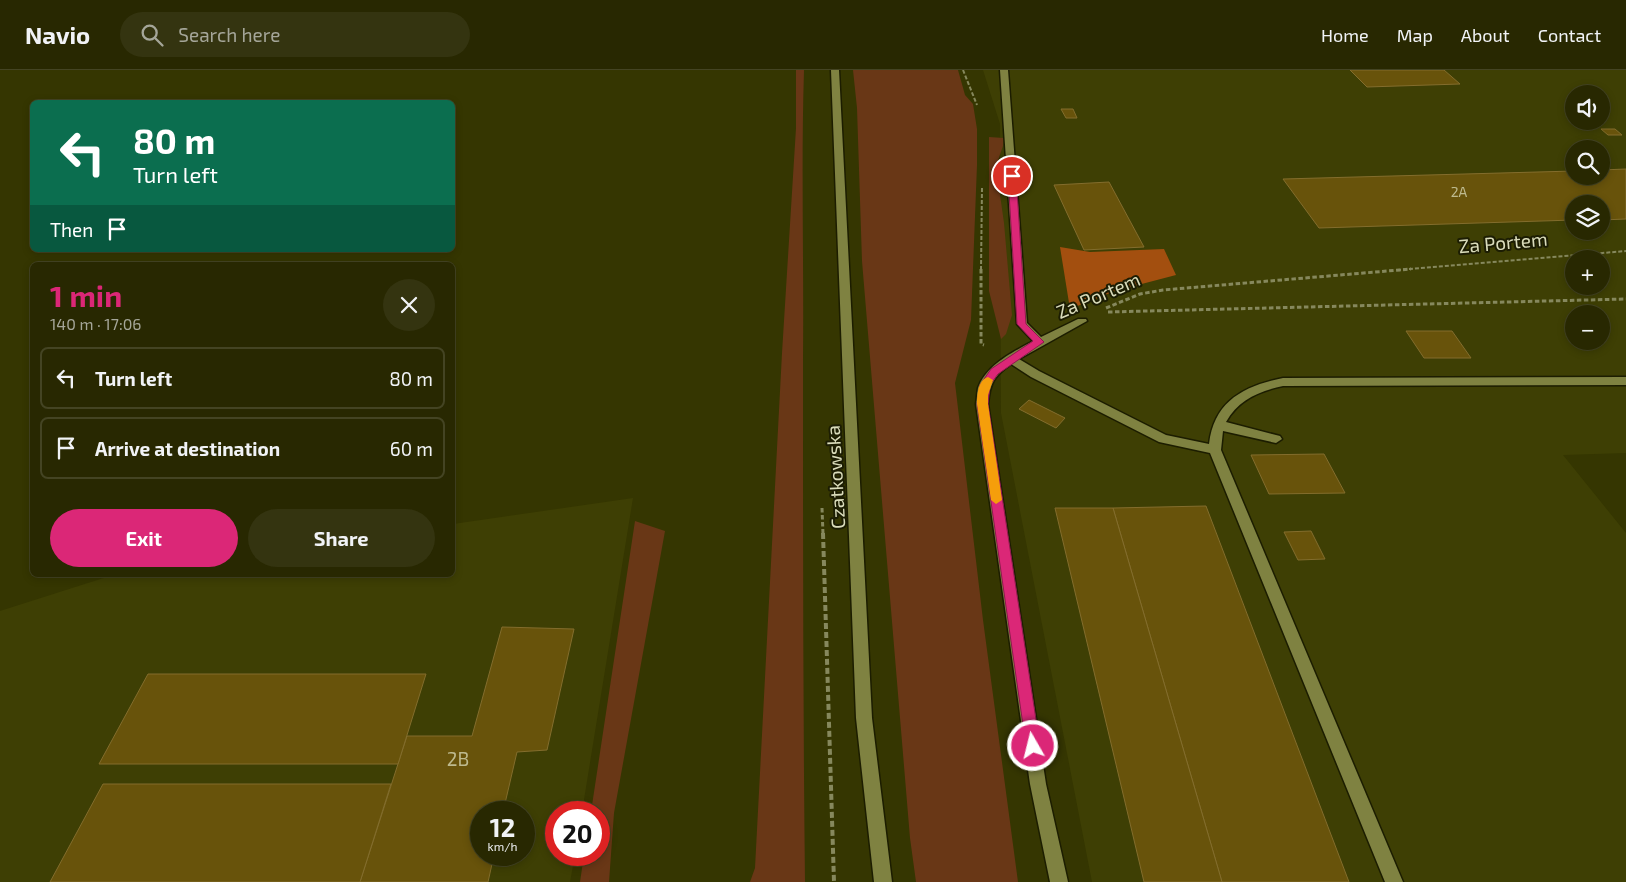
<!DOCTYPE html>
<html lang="en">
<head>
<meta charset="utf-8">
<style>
  body { margin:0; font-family:"Exo 2",sans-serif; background:#343410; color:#f1f3f6; height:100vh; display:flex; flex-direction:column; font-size:19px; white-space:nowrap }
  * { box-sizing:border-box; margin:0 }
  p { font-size:16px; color:#a5a699 }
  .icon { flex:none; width:28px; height:28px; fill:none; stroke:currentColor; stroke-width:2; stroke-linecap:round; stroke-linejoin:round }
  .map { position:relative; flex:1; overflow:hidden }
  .details { position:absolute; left:30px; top:192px; width:425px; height:315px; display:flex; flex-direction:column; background:#282801; border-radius:8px; box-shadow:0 2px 8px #0003,0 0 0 1px #444423 }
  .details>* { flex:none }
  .guide { position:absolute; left:30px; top:30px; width:425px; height:152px; border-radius:8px; box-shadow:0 2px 8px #0003,0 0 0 1px #444423; background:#0b6e4f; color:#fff; overflow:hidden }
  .fabs { position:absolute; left:1565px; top:15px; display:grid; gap:10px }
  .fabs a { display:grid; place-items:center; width:45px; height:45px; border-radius:50%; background:#282801; box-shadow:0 2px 8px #0003,0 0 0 1px #444423; font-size:25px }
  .speed { position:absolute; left:470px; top:731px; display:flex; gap:10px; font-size:25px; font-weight:700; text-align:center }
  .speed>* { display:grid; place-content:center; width:65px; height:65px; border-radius:50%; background:#282801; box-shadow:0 2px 8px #0003,0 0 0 1px #444423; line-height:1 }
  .speed small { font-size:12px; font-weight:400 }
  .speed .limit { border:8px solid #d22; background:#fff; color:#111 }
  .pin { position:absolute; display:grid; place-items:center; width:42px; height:42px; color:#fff; margin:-21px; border:2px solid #fff; border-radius:50%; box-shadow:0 1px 5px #0007 }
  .me { position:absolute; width:55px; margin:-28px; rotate:352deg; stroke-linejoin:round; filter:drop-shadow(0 0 4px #0008) }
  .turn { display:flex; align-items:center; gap:18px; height:105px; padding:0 20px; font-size:22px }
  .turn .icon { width:65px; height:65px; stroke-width:2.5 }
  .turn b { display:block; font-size:35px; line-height:42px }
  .then { display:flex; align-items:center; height:48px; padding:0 20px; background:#0003; gap:10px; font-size:19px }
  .round { display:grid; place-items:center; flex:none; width:52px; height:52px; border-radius:26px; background:#343410 }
  .head { display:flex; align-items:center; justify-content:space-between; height:85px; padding:0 20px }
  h1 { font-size:30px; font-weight:700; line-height:38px; color:#db2777 }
  .button { display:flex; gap:10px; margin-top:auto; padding:10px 20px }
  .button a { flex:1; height:58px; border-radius:30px; background:#db2777; color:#fff; font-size:20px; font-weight:700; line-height:58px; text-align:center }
  .button a+a { background:#343410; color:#f1f3f6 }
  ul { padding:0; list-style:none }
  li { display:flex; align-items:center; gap:15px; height:62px; margin:0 10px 8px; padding:0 10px; border:2px solid #444423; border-radius:8px }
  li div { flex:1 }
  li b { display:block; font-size:19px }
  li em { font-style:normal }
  header { display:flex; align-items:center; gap:30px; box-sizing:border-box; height:70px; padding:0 25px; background:#282801; border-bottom:1px solid #444423 }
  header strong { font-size:24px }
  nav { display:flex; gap:28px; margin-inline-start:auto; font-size:18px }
  .search { width:350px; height:45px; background:#343410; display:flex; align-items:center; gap:12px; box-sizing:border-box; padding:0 18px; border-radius:28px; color:#a5a699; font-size:19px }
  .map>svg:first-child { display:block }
  .built { fill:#3e3f04; fill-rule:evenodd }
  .green { fill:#693716 }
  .forest { fill:#a34f0f }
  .building { fill:#68530b; stroke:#836d2d }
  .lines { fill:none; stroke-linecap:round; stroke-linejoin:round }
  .service-casing { stroke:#1c1d00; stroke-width:3 }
  .tertiary-casing { stroke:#1c1d00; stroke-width:3 }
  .path-far2 { stroke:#86885d; stroke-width:2; stroke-dasharray:4 2; stroke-linecap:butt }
  .path-far1 { stroke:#86885d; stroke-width:3; stroke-dasharray:4.5 2.5; stroke-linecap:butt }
  .path { stroke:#86885d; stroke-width:4; stroke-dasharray:6 3; stroke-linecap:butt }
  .service { fill:#7f8241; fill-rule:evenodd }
  .tertiary { fill:#7f8241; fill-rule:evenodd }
  .route { fill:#db2777; stroke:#8e194d }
  .slow { fill:#f59e0b }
  .labels { text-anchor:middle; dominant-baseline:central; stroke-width:4; stroke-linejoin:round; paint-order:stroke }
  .far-number-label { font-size:14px; fill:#beba8f }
  .street-label { font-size:19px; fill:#dadcbb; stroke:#1c1d03 }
  .near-number-label { font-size:19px; fill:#beba8f }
</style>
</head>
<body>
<header>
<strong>Navio</strong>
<div class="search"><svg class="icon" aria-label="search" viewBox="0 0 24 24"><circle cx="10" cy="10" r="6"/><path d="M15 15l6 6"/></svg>Search here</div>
<nav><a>Home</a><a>Map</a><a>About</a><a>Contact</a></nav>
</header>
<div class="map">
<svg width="1626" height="812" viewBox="0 0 1626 812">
  <rect width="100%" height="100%" fill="#353601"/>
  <!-- built -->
  <g class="built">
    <path d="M983 0H1626V383L1563 385 1626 463V812H1092L1001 343 1000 54ZM1574 24H1601V51H1574ZM1574 79H1601V106H1574ZM1574 134H1601V161H1574ZM1574 189H1601V216H1574ZM1574 244H1601V271H1574Z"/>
    <path d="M633 428 582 742H556V785H575L570 812H0V541L113 505H452L453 454ZM481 742H524V785H481Z"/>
  </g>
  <!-- green -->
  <g class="green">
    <path d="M796 0H804C801 97 804 193 803 290 803 464 803 638 805 812H750L755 798 782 283 796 58Z"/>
    <path d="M853 0H958L965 25 973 34 977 59V95L971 250 955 313 983 550 1018 812H916L910 768 862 191 857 38Z"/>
    <path d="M989 67 1004 68 1003 76 996 96 1004 153 1012 245 1006 264 1001 269 989 221Z"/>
    <path d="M635 451 665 461 614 743 609 812H580L584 785H599V742H591Z"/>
  </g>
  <!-- forest -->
  <path class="forest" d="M1060 177 1090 182 1164 179 1176 205 1115 221 1070 239Z"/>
  <!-- building -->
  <g class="building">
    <path d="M1350 0H1444L1460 14 1367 17Z"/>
    <path d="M1061 39H1073L1077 48H1066Z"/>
    <path d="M1601 59H1615L1622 65H1608Z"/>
    <path d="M1626 99V149L1601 150V134H1574V150L1319 158 1283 109 1574 101V106H1601V100Z"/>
    <path d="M1109 112 1144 177 1084 180 1054 115Z"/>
    <path d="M1406 261H1452L1471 288H1424Z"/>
    <path d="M1029 330 1065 348 1056 358 1019 339Z"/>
    <path d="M1324 384 1345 423 1269 424 1251 385Z"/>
    <path d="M1206 436 1349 812H1222L1113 438Z"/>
    <path d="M1055 438H1113L1222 812H1144Z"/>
    <path d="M1311 461 1325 489 1298 490 1284 462Z"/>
    <path d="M502 557 574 559 547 680 517 682 503 742H481V785H494L488 812H360L407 666H472Z"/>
    <path d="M148 604H426L398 694H99Z"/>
    <path d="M103 714H391L360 812H50Z"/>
  </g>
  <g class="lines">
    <!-- service casing -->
    <g class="service-casing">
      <path id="service" d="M1000 0H1008L1027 253 1041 267 1078 249H1086L1087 251 1019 289 1039 301 1166 365 1209 374C1214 331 1244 316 1283 308L1626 307V315L1283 316C1259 321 1238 330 1226 352L1280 366 1282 369 1276 373 1223 361 1221 380 1403 812H1385L1210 383 1159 372 1031 307 1011 294C994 306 990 313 988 334L1046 714 1068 812H1050L1030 714 976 334C977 329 977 323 978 318 986 295 1013 282 1033 271L1017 254Z"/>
    </g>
    <!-- tertiary casing -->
    <g class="tertiary-casing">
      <path id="tertiary" d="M831 0H839L872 648 892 812H874L856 648Z"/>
    </g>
    <!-- path-far2 -->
    <g class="path-far2">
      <path d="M963 0 977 35"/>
      <path d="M981 200 982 118"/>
      <path d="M1397 200 1626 181"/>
    </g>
    <!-- path-far1 -->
    <g class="path-far1">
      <path d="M981 199V274L984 275"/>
      <path d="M1106 238 1140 224 1163 220 1411 199"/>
      <path d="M1108 242 1626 229"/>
      <path d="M822 438 823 464"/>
    </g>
    <!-- path -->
    <path class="path" d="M823 463 834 812"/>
    <!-- service -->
    <use href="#service" class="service"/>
    <!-- tertiary -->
    <use href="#tertiary" class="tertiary"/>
  </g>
  <!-- route -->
  <path class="route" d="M1012 104 1016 106 1026 254 1044 272 998 304 990 315 988 334 1040 676 1038 681 1033 683 1028 681 1026 676 977 334 980 315 991 299 1033 271 1017 254 1008 106Z"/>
  <!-- slow -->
  <path class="slow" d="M988 307 993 310 988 325V334L1002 430 996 434 991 430 977 334C977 325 978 310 988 307Z"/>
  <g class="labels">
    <!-- far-number labels -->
    <g class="far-number-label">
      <text x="1459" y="121">2A</text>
    </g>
    <!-- street labels -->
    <g class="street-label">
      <text transform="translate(1503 172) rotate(-5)">Za Portem</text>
      <text transform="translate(1098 225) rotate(-23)">Za Portem</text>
      <text transform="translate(835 407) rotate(-93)">Czatkowska</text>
    </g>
    <!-- near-number labels -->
    <g class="near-number-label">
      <text x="458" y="688">2B</text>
    </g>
  </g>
</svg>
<div class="fabs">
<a><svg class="icon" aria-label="sound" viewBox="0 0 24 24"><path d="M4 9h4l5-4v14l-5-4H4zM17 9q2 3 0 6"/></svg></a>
<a><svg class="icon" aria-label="search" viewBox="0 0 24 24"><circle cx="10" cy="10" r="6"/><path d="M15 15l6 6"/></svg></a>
<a><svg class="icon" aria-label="layers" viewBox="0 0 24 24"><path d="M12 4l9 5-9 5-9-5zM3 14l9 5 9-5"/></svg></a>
<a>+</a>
<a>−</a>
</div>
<div class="speed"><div>12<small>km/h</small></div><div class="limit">20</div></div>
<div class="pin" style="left:1012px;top:106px;background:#d93025"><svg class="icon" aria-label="arrive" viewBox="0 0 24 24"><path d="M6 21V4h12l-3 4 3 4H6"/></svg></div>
<svg class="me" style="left:1033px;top:676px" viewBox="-20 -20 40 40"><circle r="17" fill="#db2777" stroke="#fff" stroke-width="3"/><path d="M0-11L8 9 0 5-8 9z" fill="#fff"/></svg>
<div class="guide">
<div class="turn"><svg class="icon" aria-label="left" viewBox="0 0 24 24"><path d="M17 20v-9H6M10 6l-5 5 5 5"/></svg><div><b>80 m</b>Turn left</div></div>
<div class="then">Then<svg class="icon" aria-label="arrive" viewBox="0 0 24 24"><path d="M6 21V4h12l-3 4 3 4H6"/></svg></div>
</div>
<section class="details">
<div class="head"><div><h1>1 min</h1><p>140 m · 17:06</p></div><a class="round"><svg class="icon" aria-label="close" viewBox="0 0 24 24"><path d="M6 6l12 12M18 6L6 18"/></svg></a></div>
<ul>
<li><svg class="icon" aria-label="left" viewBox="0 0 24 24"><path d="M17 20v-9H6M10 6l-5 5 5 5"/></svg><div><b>Turn left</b></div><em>80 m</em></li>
<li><svg class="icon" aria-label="arrive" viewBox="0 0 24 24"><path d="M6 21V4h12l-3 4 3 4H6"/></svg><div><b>Arrive at destination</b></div><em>60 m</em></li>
</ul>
<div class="button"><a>Exit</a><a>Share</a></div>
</section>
</div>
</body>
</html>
